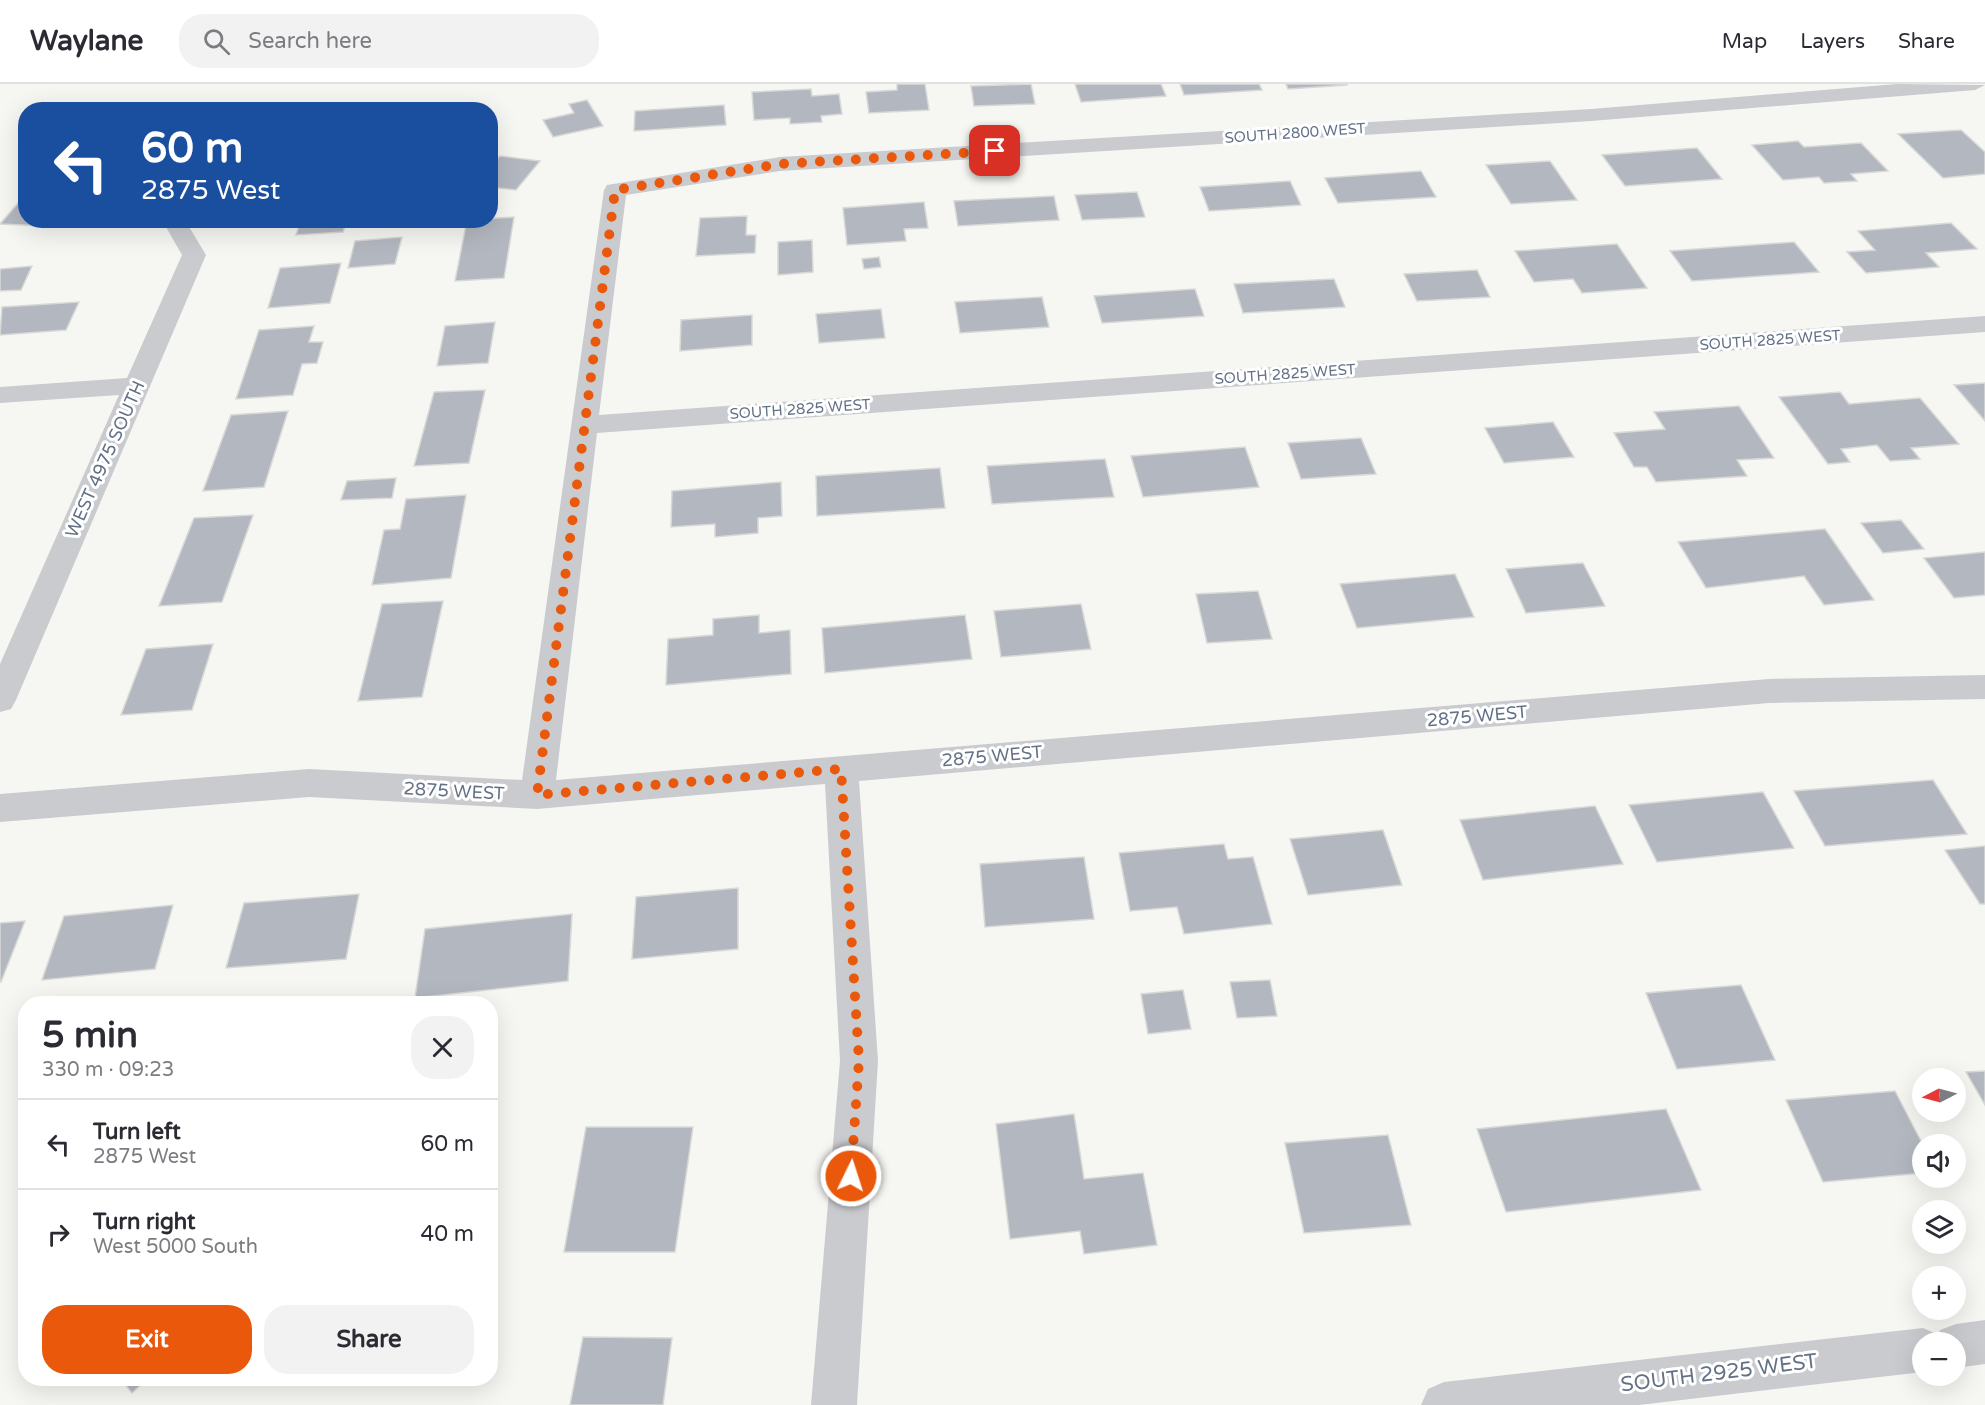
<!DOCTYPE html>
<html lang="en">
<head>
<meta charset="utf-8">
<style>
  body { margin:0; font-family:"Varela Round",sans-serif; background:#f2f2f3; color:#2b2b33; height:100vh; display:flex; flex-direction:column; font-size:22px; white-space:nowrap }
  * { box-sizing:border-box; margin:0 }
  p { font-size:20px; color:#7c7c81 }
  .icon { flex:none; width:33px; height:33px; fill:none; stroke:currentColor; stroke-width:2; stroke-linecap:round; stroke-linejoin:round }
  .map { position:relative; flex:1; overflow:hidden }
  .panel { position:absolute; left:18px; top:912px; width:480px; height:390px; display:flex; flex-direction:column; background:#fff; border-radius:24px; box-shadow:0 6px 24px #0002 }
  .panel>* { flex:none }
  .banner { position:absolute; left:18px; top:18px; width:480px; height:126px; border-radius:24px; box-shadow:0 6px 24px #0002; background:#1a4fa0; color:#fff; overflow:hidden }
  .needle { width:39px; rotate:264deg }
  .buttons { position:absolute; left:1912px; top:984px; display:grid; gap:12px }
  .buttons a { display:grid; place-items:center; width:54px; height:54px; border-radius:50%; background:#fff; box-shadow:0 6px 24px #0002; font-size:30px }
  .pin { position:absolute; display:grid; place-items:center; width:51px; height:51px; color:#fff; margin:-26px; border-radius:12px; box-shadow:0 3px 9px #0006 }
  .me { position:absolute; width:66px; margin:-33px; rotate:4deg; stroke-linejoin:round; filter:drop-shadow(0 0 4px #0008) }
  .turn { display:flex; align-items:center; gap:21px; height:126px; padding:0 24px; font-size:27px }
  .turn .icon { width:78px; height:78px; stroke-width:2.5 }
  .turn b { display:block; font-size:42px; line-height:51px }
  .round { display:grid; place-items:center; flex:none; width:63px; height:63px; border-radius:24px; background:#f2f2f3 }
  .overview { display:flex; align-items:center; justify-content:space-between; height:102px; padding:0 24px }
  h1 { font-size:36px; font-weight:700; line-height:45px }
  .button { display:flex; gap:12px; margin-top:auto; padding:12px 24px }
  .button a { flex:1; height:69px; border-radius:24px; background:#ea580c; color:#fff; font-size:24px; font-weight:700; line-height:69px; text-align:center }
  .button a+a { background:#f2f2f3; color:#2b2b33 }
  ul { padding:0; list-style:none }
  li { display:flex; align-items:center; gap:18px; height:90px; padding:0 24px; border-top:2px solid #e1e1e2 }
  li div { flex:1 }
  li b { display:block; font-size:22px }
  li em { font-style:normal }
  header { display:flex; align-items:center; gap:36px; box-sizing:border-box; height:84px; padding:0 30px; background:#fff; border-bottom:2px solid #e1e1e2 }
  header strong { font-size:28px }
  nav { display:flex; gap:33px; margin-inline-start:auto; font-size:21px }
  .search { width:420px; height:54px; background:#f2f2f3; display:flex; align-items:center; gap:15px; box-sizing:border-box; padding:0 21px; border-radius:24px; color:#7c7c81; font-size:22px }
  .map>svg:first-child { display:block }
  .building { fill:#b3b8c0; stroke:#d8d8d6; stroke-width:1.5 }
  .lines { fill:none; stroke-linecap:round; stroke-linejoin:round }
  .minor { fill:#c9cbcf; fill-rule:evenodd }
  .route { stroke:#ea580c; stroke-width:10; stroke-dasharray:0 18 }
  .labels { text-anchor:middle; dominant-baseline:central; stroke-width:6; stroke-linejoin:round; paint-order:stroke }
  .far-street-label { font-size:15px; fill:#637187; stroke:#fff }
  .street-label { font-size:18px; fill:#637187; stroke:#fff }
  .near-street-label { font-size:21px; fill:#637187; stroke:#fff }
</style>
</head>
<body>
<header>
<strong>Waylane</strong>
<div class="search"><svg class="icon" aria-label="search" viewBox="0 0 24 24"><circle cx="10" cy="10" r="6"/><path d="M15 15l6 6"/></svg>Search here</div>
<nav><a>Map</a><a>Layers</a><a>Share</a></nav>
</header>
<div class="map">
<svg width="1985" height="1321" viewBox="0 0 1985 1321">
  <rect width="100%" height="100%" fill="#f6f7f3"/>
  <!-- building -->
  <g class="building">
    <path d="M897 0H925L929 26 869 29 866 8 897 6Z"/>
    <path d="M1031 0 1035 20 974 22 971 2Z"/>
    <path d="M1075 0H1161L1166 12 1081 18Z"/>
    <path d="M1180 0H1259L1262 6 1184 11Z"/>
    <path d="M1286 0H1347V1L1288 5Z"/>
    <path d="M811 5 812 12 839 10 842 30 821 32 822 38 790 40V34L754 36 752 8Z"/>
    <path d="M587 16 603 42 553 53 543 36 574 29 569 20Z"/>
    <path d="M724 21 726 41 634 47 635 27Z"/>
    <path d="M1961 46 1985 68V90L1943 94 1898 50Z"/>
    <path d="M1798 57 1804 63 1861 59 1888 87 1851 90 1857 97 1824 99 1819 93 1783 96 1752 61Z"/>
    <path d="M1697 64 1722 95 1625 102 1602 71Z"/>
    <path d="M500 72 540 77 516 106 490 103V83Z"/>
    <path d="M1550 77 1577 116 1511 120 1486 81Z"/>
    <path d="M1421 87 1436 113 1338 119 1325 94Z"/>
    <path d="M1290 97 1301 121 1209 127 1200 103Z"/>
    <path d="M1137 108 1145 133 1082 136 1075 111Z"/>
    <path d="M26 110V136H52L47 142 0 140Z"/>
    <path d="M1054 112 1059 136 958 142 954 117Z"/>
    <path d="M924 118 928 144 904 145 906 157 847 161 843 124Z"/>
    <path d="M747 132 746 151H756L755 169 696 172 700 134Z"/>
    <path d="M514 133 504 194 455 197 467 136Z"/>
    <path d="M301 136H347L343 148 296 151Z"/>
    <path d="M1951 139 1977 165 1926 169 1939 183 1866 189 1847 168 1875 166 1858 147Z"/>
    <path d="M402 153 395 180 348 184 355 157Z"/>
    <path d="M812 156 813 188 778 191V158Z"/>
    <path d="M1794 158 1819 188 1692 197 1670 167Z"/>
    <path d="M1617 160 1647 204 1582 209 1573 195 1534 198 1515 167Z"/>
    <path d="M879 173 881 183 864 185 862 175Z"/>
    <path d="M341 179 330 219 268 224 280 184Z"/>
    <path d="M32 182 21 206 0 207V185Z"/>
    <path d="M1477 186 1490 213 1417 217 1404 190Z"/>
    <path d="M1334 195 1345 223 1243 229 1234 200Z"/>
    <path d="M1195 205 1204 232 1102 239 1094 212Z"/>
    <path d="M1042 213 1049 243 960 249 955 218Z"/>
    <path d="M79 218 66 246 0 251 2 223Z"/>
    <path d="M881 225 885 254 819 259 816 230Z"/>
    <path d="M752 231V261L680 267 681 236Z"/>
    <path d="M495 238 488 279 437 282 445 242Z"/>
    <path d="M314 242 309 258H323L317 279 302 280 293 311 236 315 259 246Z"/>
    <path d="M1985 299V337L1954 301Z"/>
    <path d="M485 306 469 379 414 382 434 308Z"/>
    <path d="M1840 308 1849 320 1920 314 1959 360 1911 364 1920 375 1890 377 1877 361 1841 365 1850 378 1828 380 1779 313Z"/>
    <path d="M1739 322 1774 374 1737 376 1747 392 1656 398 1647 383H1634L1614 349 1665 345 1654 328Z"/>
    <path d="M288 327 264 403 203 407 231 331Z"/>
    <path d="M1553 338 1574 373 1504 379 1485 344Z"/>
    <path d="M1361 354 1376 390 1301 395 1288 359Z"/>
    <path d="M1245 363 1259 403 1143 413 1131 372Z"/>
    <path d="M1105 375 1114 413 992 420 987 382Z"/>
    <path d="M940 384 945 424 817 432 816 392Z"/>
    <path d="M396 394 392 414 341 416 347 397Z"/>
    <path d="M781 398 782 432 758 434V449L715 453V440L671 443 672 407Z"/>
    <path d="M466 411 451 494 372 501 384 446 400 445 406 415Z"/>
    <path d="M253 431 222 518 159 522 194 434Z"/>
    <path d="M1901 436 1924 465 1883 469 1861 439Z"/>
    <path d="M1825 445 1874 516 1824 521 1804 492 1706 504 1678 458Z"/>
    <path d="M1985 468V511L1954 514 1924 474Z"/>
    <path d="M1583 479 1605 522 1526 529 1506 485Z"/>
    <path d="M1455 490 1474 533 1357 544 1340 500Z"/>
    <path d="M1258 507 1272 555 1207 559 1196 510Z"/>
    <path d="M443 517 422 613 358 617 382 520Z"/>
    <path d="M1081 520 1091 565 1001 573 994 527Z"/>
    <path d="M759 531V549L790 546 791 590 666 601 668 555 713 551V535Z"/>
    <path d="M965 531 972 575 825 589 822 544Z"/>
    <path d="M213 560 192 626 121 631 146 565Z"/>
    <path d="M1933 696 1967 750 1825 762 1794 707Z"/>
    <path d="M1763 708 1794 764 1657 778 1629 721Z"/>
    <path d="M1595 722 1623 780 1483 796 1460 736Z"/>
    <path d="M1383 746 1402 801 1308 811 1290 755Z"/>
    <path d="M1224 760 1228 775 1253 773 1272 840 1184 850 1177 823 1130 827 1119 769Z"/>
    <path d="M1985 762V820H1980L1945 766Z"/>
    <path d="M1084 773 1094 835 985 843 980 780Z"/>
    <path d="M738 804V865L632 875 636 813Z"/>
    <path d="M359 810 346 875 226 884 244 819Z"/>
    <path d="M173 821 155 885 42 896 64 832Z"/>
    <path d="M572 830 568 897 415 914 425 845Z"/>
    <path d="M25 837 1 898H0V839Z"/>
    <path d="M1270 896 1277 932 1237 934 1230 898Z"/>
    <path d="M1741 901 1775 976 1677 985 1646 909Z"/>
    <path d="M1183 906 1191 945 1148 950 1141 910Z"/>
    <path d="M1985 987V1021L1966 988Z"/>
    <path d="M1895 1007 1923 1061V1089L1823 1098 1786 1016Z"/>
    <path d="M1666 1025 1701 1106 1506 1128 1477 1045Z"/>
    <path d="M1074 1030 1084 1095 1143 1089 1157 1161 1084 1170 1080 1147 1010 1155 996 1040Z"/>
    <path d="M586 1043H693L675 1168H564Z"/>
    <path d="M1388 1051 1411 1141 1304 1149 1285 1059Z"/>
    <path d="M583 1253 672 1254 663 1321H570Z"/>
    <path d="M120 1294H148L132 1309Z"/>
  </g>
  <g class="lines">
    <!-- minor -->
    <g class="minor">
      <path d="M1897 0 1985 1 1975 6 1591 37 780 87 626 111 599 331 1985 232V248L597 349 556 696 1769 595 1985 591V615L1769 619 859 697 878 977 857 1321H811L840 977 825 700 537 725 309 713 0 738V710L309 685 522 696 604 106 607 101 780 73 1591 25Z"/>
      <path d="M162 136H185L206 171 16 616 11 625 0 628V580L119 311 0 319V303L127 294 182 171Z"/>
      <path d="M1985 1236V1280L1956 1284V1258H1923V1288L1639 1321H1421L1428 1305 1444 1298 1923 1244 1939 1251 1940 1246 1956 1240Z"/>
    </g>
  </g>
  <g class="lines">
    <!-- route -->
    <path class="route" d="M851 1092 859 977 841 685 537 711 615 106 780 80 995 67"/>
  </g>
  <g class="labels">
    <!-- far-street labels -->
    <g class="far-street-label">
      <text transform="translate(1295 49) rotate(-4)">SOUTH 2800 WEST</text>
      <text transform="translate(1770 256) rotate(-4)">SOUTH 2825 WEST</text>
      <text transform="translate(1285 290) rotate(-4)">SOUTH 2825 WEST</text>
      <text transform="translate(800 325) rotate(-4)">SOUTH 2825 WEST</text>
    </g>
    <!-- street labels -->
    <g class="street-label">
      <text transform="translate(105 375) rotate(-66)">WEST 4975 SOUTH</text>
      <text transform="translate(1477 632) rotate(-5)">2875 WEST</text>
      <text transform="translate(992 672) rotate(-5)">2875 WEST</text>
      <text transform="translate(454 707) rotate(3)">2875 WEST</text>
    </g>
    <!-- near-street labels -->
    <g class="near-street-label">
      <text transform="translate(1719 1289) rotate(-7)">SOUTH 2925 WEST</text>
    </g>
  </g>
</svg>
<div class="buttons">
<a><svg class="needle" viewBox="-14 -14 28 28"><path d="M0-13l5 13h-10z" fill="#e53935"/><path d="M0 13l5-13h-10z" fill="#7c7c81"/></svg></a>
<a><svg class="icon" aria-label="sound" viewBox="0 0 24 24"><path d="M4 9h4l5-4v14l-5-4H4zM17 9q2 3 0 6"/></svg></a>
<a><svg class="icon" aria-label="layers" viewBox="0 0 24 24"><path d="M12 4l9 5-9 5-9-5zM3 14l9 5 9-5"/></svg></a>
<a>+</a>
<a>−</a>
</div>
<div class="pin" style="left:995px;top:67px;background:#d93025"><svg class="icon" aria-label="arrive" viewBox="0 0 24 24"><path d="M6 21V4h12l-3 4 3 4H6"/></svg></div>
<svg class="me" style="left:851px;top:1092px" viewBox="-20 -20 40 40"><circle r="17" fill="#ea580c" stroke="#fff" stroke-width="3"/><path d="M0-11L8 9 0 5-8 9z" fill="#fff"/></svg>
<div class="banner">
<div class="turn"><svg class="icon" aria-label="left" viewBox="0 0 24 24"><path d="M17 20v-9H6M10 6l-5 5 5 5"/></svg><div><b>60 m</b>2875 West</div></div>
</div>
<section class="panel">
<div class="overview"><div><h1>5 min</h1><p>330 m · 09:23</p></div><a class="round"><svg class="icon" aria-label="close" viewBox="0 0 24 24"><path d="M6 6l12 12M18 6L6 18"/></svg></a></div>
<ul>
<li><svg class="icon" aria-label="left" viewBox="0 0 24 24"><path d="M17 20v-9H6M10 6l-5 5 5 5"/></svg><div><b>Turn left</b><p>2875 West</p></div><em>60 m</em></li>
<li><svg class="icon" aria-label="right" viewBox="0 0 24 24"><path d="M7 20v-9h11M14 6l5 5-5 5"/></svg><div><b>Turn right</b><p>West 5000 South</p></div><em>40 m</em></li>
</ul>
<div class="button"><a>Exit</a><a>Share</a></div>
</section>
</div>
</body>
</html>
